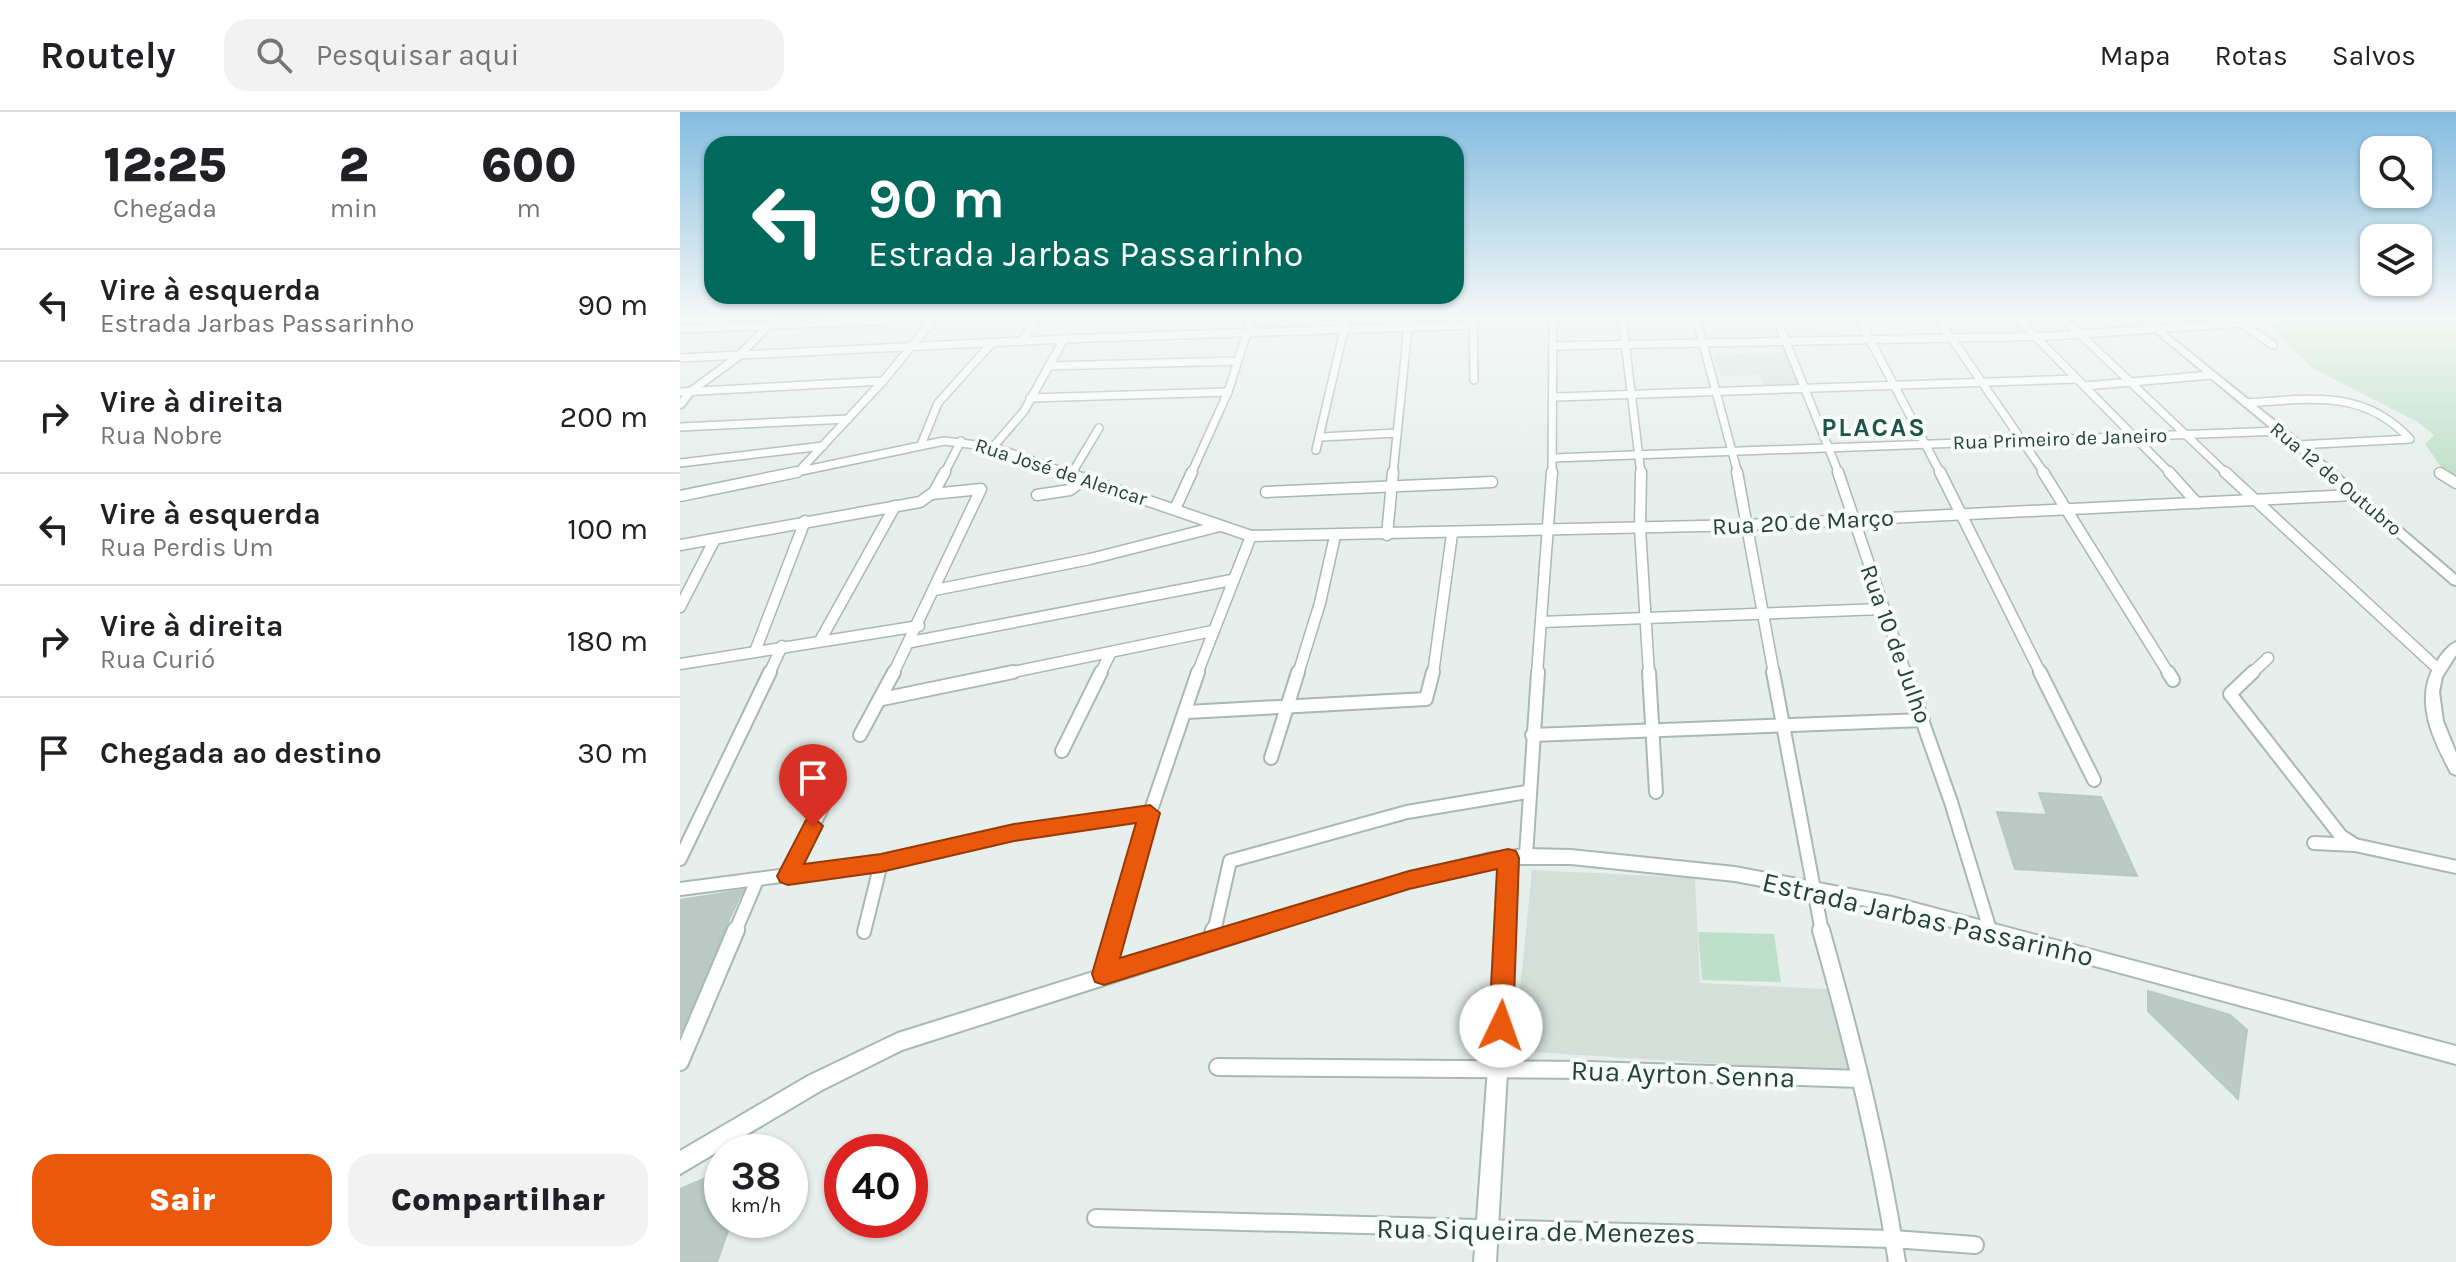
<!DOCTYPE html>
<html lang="pt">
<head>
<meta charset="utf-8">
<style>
  body { margin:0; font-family:Karla,sans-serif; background:#f2f2f2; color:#202124; height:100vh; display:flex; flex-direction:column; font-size:30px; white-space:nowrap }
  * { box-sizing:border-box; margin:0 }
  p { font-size:26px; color:#757577 }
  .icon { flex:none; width:44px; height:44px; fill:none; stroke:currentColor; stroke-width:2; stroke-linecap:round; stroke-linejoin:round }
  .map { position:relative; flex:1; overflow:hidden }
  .details { display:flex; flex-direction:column; background:#fff; width:680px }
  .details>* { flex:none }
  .hud { position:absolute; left:24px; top:24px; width:760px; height:168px; border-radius:24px; box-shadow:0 2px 6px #0004; background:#00695c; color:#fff; overflow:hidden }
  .controls { position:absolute; left:1680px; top:24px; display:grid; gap:16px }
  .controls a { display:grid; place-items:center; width:72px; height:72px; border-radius:16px; background:#fff; box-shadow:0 2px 6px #0004; font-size:40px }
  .speed { position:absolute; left:24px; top:1022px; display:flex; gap:16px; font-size:40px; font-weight:700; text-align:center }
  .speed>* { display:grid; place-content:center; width:104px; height:104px; border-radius:50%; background:#fff; box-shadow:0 2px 6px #0004; line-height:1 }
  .speed small { font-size:20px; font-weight:400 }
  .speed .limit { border:12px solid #d22; background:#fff; color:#111 }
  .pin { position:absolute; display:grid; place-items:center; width:68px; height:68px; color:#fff; margin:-82px -34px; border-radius:50% 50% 50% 0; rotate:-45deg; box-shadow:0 0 8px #0007 }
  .pin .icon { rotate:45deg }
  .me { position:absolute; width:88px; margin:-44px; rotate:3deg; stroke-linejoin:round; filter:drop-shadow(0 0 6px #0008) }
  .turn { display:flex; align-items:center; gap:28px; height:168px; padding:0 32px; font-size:36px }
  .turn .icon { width:104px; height:104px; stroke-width:2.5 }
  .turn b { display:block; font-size:56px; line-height:68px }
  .eta { display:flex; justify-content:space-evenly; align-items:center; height:136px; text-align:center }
  .eta b { font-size:48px; font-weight:800; line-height:56px }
  .primary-button { display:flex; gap:16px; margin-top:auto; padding:16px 32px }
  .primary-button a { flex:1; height:92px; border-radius:24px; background:#ea580c; color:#fff; font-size:32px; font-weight:800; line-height:92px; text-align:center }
  .primary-button a+a { background:#f2f2f2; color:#202124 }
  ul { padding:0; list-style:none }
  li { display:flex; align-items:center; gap:24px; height:112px; padding:0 32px; border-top:2px solid #e0e0e0 }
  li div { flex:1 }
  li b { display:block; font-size:30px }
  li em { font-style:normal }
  header { display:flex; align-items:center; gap:48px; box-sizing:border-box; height:112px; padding:0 40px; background:#fff; border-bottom:2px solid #e0e0e0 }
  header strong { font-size:38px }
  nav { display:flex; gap:44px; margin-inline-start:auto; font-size:28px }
  .search { width:560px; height:72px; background:#f2f2f2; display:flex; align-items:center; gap:20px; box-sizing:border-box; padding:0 28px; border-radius:24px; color:#757577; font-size:30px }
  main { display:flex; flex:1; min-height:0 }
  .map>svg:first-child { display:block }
  .built { fill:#d4dfda }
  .green { fill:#bfe0c8 }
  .building { fill:#bbcac4; stroke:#b8c9c2; stroke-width:2 }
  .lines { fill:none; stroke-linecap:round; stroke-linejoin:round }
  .minor-far3-casing { stroke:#a8b8b2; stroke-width:10 }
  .minor-far2-casing { stroke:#a8b8b2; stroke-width:13 }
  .minor-far1-casing { stroke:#a8b8b2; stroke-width:16 }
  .minor-casing { stroke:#a8b8b2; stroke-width:20 }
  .tertiary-casing { stroke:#a8b8b2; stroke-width:4 }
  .minor-far3 { stroke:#fff; stroke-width:7 }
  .minor-far2 { stroke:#fff; stroke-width:10 }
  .minor-far1 { stroke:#fff; stroke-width:12 }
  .minor { stroke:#fff; stroke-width:16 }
  .tertiary { fill:#fff; fill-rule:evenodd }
  .route { fill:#ea580c; stroke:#983908; stroke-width:2 }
  .labels { text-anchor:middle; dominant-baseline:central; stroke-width:8; stroke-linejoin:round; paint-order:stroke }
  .far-street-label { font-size:20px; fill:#24423a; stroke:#f7fbf9 }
  .street-label { font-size:24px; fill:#24423a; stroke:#f7fbf9 }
  .far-district-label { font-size:26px; font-weight:bold; letter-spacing:2px; fill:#1f5548; stroke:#f7fbf9 }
  .near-street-label { font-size:28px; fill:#24423a; stroke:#f7fbf9 }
</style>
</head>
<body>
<header>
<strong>Routely</strong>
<div class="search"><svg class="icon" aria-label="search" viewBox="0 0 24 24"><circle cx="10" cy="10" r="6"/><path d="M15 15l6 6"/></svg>Pesquisar aqui</div>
<nav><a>Mapa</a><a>Rotas</a><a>Salvos</a></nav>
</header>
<main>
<section class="details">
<div class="eta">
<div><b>12:25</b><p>Chegada</p></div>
<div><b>2</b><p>min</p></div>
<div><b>600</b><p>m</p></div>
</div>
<ul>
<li><svg class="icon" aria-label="left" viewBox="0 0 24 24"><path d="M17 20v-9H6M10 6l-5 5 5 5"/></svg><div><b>Vire à esquerda</b><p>Estrada Jarbas Passarinho</p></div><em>90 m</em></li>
<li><svg class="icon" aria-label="right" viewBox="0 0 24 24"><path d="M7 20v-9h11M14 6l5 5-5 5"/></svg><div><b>Vire à direita</b><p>Rua Nobre</p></div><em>200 m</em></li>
<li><svg class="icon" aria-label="left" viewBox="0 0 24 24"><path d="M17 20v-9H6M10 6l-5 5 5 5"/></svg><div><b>Vire à esquerda</b><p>Rua Perdis Um</p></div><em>100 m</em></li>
<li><svg class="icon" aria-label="right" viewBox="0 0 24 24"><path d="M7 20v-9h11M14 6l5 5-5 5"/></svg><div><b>Vire à direita</b><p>Rua Curió</p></div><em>180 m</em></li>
<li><svg class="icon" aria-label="arrive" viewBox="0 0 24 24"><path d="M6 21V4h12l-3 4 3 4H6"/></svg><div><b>Chegada ao destino</b></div><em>30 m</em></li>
</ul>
<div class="primary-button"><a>Sair</a><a>Compartilhar</a></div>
</section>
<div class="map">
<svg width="1776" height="1150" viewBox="0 0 1776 1150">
  <rect width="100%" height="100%" fill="#e6efeb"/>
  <!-- built -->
  <g class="built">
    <path d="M1108 240 1120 274 1085 276 1079 263 1041 264 1034 243Z"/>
    <path d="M852 758 1015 766 1020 871 1147 877 1172 960 834 939Z"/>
  </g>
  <!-- green -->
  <g class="green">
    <path d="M1593 205H1776V366L1764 359 1745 332 1754 323 1738 310 1634 257 1591 215 1602 212Z"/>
    <path d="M1018 820 1094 822 1101 870 1022 868Z"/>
  </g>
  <!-- building -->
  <g class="building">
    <path d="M1359 681 1421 685 1457 764 1335 757 1317 700 1367 703Z"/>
    <path d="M63 778 46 814 0 922V788Z"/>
    <path d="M1468 879 1550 903 1567 918 1558 987 1468 899Z"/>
    <path d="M42 1059V1108H52L37 1150H0V1077Z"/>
  </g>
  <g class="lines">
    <!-- minor-far3 casing -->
    <g class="minor-far3-casing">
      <g id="minor-far3">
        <path d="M793 205 794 268"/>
        <path d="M942 205 961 362"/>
        <path d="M1016 205 1058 362"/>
        <path d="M1096 205 1159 362"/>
        <path d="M1178 205 1261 362"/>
        <path d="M1257 205 1365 362"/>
        <path d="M1336 205 1491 362"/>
        <path d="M1382 205 1547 362"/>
        <path d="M1557 209 1593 233"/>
        <path d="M0 217 283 205"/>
        <path d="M342 229 358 205"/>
        <path d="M873 234 1374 224 1560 211"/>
        <path d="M0 246 384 227 791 213"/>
        <path d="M368 254 557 249"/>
        <path d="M1405 274 1532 263"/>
        <path d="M0 280 203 269"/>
        <path d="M876 285 1397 267"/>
        <path d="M350 286 548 280"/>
        <path d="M1566 291C1629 287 1683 276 1730 327L1618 333"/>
        <path d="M0 315 168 307"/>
        <path d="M641 325 717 321"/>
        <path d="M241 333 258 291 311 232"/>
        <path d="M313 335 344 299 384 227"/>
        <path d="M636 338 667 205"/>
        <path d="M873 346 1601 319"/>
        <path d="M0 351 143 334"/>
        <path d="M122 356 203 269 254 207"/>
        <path d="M392 361 419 316"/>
        <path d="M107 362 264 329 313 335 390 362"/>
        <path d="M264 362 281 329"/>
        <path d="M511 362 548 280 572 205"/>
        <path d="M713 362 729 205"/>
        <path d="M872 362 873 205"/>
      </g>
    </g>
    <!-- minor-far2 casing -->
    <g class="minor-far2-casing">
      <g id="minor-far2">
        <path d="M384 360 571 424 1066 413 1674 383"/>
        <path d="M961 360 960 416 969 562"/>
        <path d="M1057 360 1094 562"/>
        <path d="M1158 360 1226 562"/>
        <path d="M1260 360 1361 562"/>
        <path d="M1363 360 1489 562"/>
        <path d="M1489 360 1517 391"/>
        <path d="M1545 360 1756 555"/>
        <path d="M1760 361 1776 371"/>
        <path d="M586 380 812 370"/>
        <path d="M357 383 390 378 406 366"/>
        <path d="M0 384 117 360"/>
        <path d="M495 397 512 360"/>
        <path d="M707 423 713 360"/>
        <path d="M0 433 240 390 254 380 265 360"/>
        <path d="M255 478 410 447 540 414"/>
        <path d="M0 495 35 427"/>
        <path d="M861 510 1202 497"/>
        <path d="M141 527 215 394"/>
        <path d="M231 530 552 468"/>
        <path d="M76 537 125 409"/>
        <path d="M0 552 239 514"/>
        <path d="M89 562 102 534"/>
        <path d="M213 562 301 377 252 382"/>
        <path d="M323 562 532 519"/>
        <path d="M420 562 431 540"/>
        <path d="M517 562 571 424"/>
        <path d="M618 562 640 491 655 424"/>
        <path d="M753 562 772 422"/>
        <path d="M857 562 872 360"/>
        <path d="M1571 562 1588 546"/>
      </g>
    </g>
    <!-- minor-far1 casing -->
    <g class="minor-far1-casing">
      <g id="minor-far1">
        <path d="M969 560 976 680"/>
        <path d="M1093 560 1142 820"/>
        <path d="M1225 560 1271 690 1310 818"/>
        <path d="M1360 560 1414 668"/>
        <path d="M1488 560 1493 568"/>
        <path d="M1573 560 1550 582 1661 724 1675 733"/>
        <path d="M202 587 333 560"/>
        <path d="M507 600 746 587 753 560"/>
        <path d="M180 623 214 560"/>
        <path d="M852 623 1243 608"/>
        <path d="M382 639 421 560"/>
        <path d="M591 646 618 560"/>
        <path d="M1634 731 1675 733 1776 755"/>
        <path d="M846 744 858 560"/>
        <path d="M0 747 90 560"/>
        <path d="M108 764 158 664"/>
        <path d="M0 777 201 751 334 721 470 701"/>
        <path d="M55 820 77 768"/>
        <path d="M184 820 201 751"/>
        <path d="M436 820 470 701 518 560"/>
        <path d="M534 820 550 749 727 700 847 680"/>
      </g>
    </g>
    <!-- minor casing -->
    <g class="minor-casing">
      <g id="minor">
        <path d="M1141 818C1172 928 1200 1037 1217 1150"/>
        <path d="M532 828 534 818"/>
        <path d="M424 862 437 818"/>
        <path d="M0 950 56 818"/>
        <path d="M538 955 909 958 1180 967"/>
        <path d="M416 1106 1213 1127 1295 1133"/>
      </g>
    </g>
    <!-- tertiary casing -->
    <g class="tertiary-casing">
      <g id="tertiary">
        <path d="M92 205H100L62 246 14 281 3 295 0 296V287L8 277 56 242Z"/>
        <path d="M1457 205H1466L1622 331 1776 463V473L1772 472 1614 335Z"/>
        <path d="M1776 530V543L1762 565 1759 580 1763 609 1776 641V663L1771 661C1753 627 1734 589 1755 553 1760 544 1767 534 1776 530Z"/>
        <path d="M846 737 891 738 1055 755 1212 785 1776 934V952L1212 799 1055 769 891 752H836L833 858 816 1150H794L815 858 819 754 729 775 222 938 142 978 0 1062V1039L128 964 218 921 729 761 811 741Z"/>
      </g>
    </g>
    <!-- minor-far3 -->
    <use href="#minor-far3" class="minor-far3"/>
    <!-- minor-far2 -->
    <use href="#minor-far2" class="minor-far2"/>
    <!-- minor-far1 -->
    <use href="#minor-far1" class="minor-far1"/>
    <!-- minor -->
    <use href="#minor" class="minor"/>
    <!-- tertiary -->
    <use href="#tertiary" class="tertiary"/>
  </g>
  <!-- sky -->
  <linearGradient id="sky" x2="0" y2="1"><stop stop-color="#84bce0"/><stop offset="0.56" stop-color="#f4f8f6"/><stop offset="1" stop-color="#f4f8f6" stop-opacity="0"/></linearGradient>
  <rect width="1776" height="366" fill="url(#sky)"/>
  <!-- route -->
  <path class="route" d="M470 693 480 701 440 846 729 759 828 737 836 739 839 746 833 914 830 922 821 926 812 922 809 914 817 757 729 777 424 873 415 870 412 862 456 711 334 729 201 760 108 773 100 770 97 764 126 708 133 705 143 714 124 752 201 742 334 712Z"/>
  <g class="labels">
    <!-- far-street labels -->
    <g class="far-street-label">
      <text transform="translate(1380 327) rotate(-2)">Rua Primeiro de Janeiro</text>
      <text transform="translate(381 360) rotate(18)">Rua José de Alencar</text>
      <text transform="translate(1656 367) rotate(40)">Rua 12 de Outubro</text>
    </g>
    <!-- street labels -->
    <g class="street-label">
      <text transform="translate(1123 410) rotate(-3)">Rua 20 de Março</text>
      <text transform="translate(1216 532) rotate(70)">Rua 10 de Julho</text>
    </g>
    <!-- far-district labels -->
    <g class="far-district-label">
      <text x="1194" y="315">PLACAS</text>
    </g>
    <!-- near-street labels -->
    <g class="near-street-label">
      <text transform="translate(1248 807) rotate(13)">Estrada Jarbas Passarinho</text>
      <text transform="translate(1003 962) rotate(2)">Rua Ayrton Senna</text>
      <text transform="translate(856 1119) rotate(1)">Rua Siqueira de Menezes</text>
    </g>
  </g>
</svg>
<div class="controls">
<a><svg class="icon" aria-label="search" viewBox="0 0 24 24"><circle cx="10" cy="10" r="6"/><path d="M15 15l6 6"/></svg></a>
<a><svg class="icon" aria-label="layers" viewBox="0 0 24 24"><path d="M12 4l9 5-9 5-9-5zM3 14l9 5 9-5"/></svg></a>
</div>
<div class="speed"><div>38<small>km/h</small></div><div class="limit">40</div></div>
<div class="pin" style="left:133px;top:714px;background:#d93025"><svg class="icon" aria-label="arrive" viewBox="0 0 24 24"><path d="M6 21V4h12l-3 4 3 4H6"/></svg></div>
<svg class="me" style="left:821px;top:914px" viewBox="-20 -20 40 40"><circle r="19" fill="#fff"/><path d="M0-13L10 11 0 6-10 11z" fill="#ea580c"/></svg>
<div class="hud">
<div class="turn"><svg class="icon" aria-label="left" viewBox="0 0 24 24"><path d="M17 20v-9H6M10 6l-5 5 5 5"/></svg><div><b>90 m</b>Estrada Jarbas Passarinho</div></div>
</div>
</div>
</main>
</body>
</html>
